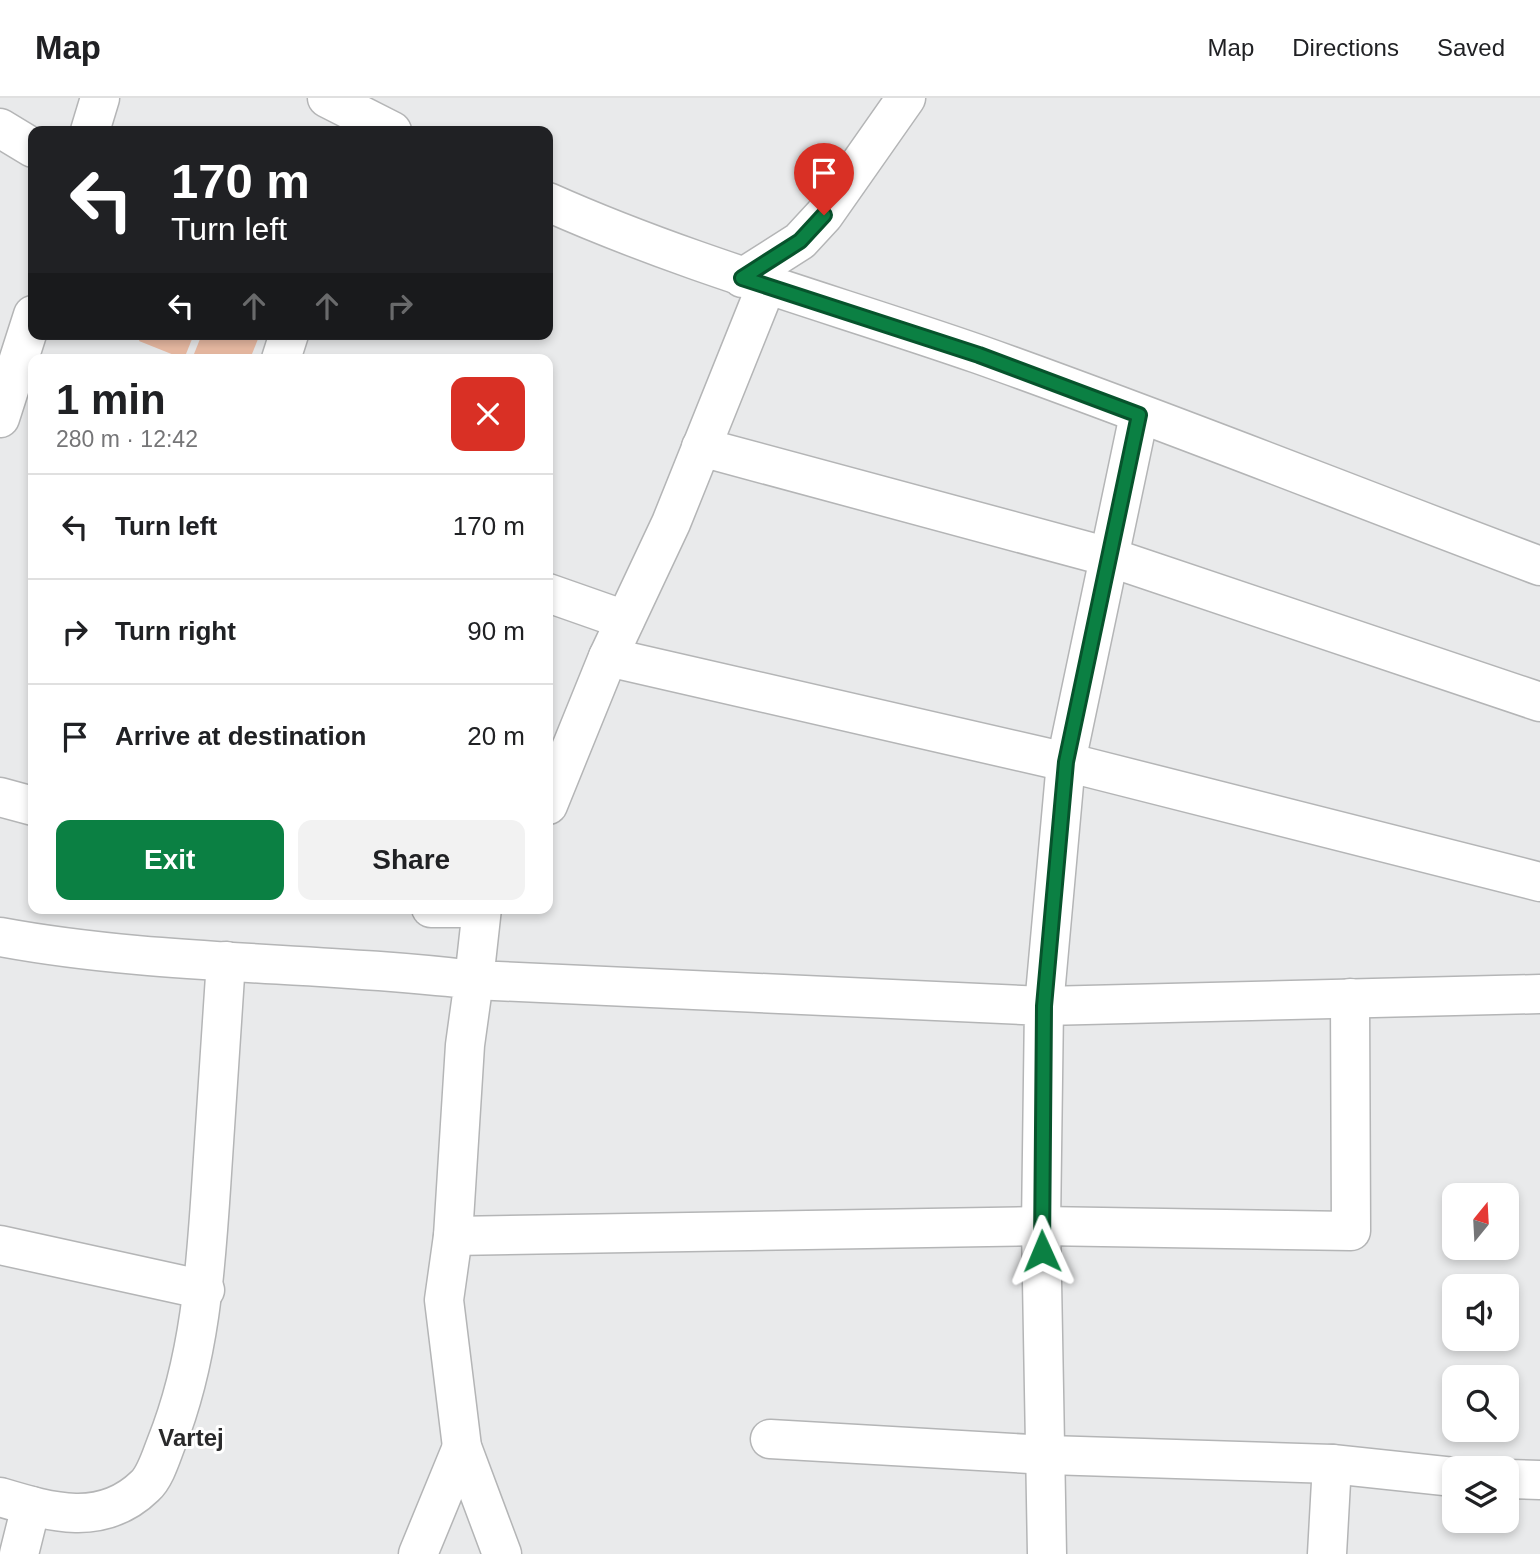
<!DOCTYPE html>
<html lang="en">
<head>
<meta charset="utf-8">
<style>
  body { margin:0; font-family:Helvetica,sans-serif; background:#f2f2f2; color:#202124; height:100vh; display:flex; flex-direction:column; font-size:26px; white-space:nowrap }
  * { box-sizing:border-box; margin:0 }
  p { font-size:23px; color:#757577 }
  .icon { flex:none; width:38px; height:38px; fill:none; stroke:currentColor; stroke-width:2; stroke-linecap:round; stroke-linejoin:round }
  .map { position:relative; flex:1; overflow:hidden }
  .details { position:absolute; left:28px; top:256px; width:525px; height:560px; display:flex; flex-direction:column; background:#fff; border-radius:14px; box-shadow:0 4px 10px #0003 }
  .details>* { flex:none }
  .top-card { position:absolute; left:28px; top:28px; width:525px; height:214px; border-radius:14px; box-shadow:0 4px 10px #0003; background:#202124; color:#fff; overflow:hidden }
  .needle { width:46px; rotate:18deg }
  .controls { position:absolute; left:1442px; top:1085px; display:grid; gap:14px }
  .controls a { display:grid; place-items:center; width:77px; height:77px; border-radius:14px; background:#fff; box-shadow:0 4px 10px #0003; font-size:35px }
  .pin { position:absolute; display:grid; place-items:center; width:60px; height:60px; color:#fff; margin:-72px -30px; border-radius:50% 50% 50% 0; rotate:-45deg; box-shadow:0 0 7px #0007 }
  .pin .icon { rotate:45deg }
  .me { position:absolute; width:77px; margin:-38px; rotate:359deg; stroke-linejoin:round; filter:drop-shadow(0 0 5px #0008) }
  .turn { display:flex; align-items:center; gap:24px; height:147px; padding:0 28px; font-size:32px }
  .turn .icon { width:91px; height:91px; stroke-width:2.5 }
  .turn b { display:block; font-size:49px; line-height:60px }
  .lanes { display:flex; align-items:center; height:66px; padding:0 28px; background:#0003; justify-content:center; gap:35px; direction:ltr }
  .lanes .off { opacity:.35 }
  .round { display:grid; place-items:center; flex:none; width:74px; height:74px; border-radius:14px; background:#f2f2f2 }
  .head { display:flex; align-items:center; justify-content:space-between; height:119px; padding:0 28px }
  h1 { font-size:42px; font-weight:700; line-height:52px }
  .primary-button { display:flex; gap:14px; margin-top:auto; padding:14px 28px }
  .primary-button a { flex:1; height:80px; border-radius:14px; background:#0b8043; color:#fff; font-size:28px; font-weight:700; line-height:80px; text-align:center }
  .primary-button a+a { background:#f2f2f2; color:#202124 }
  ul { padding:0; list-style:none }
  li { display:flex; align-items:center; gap:21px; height:105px; padding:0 28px; border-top:2px solid #e0e0e0 }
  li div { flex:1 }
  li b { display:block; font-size:26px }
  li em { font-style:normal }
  header { display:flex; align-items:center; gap:42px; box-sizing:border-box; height:98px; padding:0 35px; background:#fff; border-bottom:2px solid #e0e0e0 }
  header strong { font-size:33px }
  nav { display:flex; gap:38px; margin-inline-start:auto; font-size:24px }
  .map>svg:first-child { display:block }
  .building { fill:#e9baa3 }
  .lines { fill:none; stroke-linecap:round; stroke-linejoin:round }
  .minor-casing { stroke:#b4b5b6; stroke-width:41 }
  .highway-casing { stroke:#b4b5b6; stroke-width:41 }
  .minor { stroke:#fff; stroke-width:38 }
  .highway { stroke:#fff; stroke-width:38 }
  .route-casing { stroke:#07532c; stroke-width:18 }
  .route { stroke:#0b8043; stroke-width:12 }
  .labels { text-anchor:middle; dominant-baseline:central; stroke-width:6; stroke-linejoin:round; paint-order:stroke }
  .quarter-label { font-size:24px; font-weight:bold; fill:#2a2a2b; stroke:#fff }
</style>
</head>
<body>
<header>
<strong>Map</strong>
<nav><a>Map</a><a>Directions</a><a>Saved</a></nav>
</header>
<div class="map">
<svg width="1540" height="1456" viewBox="0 0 1540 1456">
  <rect width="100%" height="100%" fill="#e9eaeb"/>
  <!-- building -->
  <g class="building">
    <path d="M142 236H194L184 261 139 243Z"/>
    <path d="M202 236H260L250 261H192Z"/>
  </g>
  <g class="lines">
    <!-- minor casing -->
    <g class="minor-casing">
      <g id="minor">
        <path d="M0 30 33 50"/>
        <path d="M90 33 100 0"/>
        <path d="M742 180 800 143 824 117 906 0"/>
        <path d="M281 261 289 236"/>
        <path d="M1139 317 1066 664 1044 908 1540 896"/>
        <path d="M0 320 33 217"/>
        <path d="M701 349 1109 459 1540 604"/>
        <path d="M548 495 625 522"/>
        <path d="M608 559 1066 664 1540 784"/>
        <path d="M0 699 33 708"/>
        <path d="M548 707 608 559 671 425 767 186"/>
        <path d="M431 810H470"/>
        <path d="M482 810 474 882 1044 908 1041 1128 1047 1456"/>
        <path d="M0 839C156 868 317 863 474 882L465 947 453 1138 444 1202 462 1349 502 1456"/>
        <path d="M453 1138 1041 1128 1351 1133 1350 900"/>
        <path d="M0 1147 205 1192"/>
        <path d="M770 1341 1048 1357 1332 1366 1454 1379"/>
        <path d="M1507 1381 1540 1382"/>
        <path d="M0 1399C50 1414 102 1430 145 1388 155 1379 161 1359 166 1346 201 1259 206 1167 212 1075 217 1004 222 933 226 863"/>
        <path d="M19 1456 31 1408"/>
        <path d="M418 1456 462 1349"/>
        <path d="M1327 1456 1332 1366"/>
      </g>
    </g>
    <!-- highway casing -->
    <g class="highway-casing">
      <g id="highway">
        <path d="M327 0 392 33"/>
        <path d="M548 104C687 166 834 206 978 256 1167 323 1353 398 1540 468"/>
      </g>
    </g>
    <!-- minor -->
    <use href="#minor" class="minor"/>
    <!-- highway -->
    <use href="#highway" class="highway"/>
  </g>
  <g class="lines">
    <!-- route casing -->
    <g class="route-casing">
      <path id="route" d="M824 117 800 143 742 180 979 257 1139 317 1066 664 1044 908 1042 1153"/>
    </g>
    <!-- route -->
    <use href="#route" class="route"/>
  </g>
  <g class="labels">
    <!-- quarter labels -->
    <g class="quarter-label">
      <text x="191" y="1339">Vartej</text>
    </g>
  </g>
</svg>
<div class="controls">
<a><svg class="needle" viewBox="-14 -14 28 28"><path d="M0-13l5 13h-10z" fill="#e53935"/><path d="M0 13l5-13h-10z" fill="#757577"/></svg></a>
<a><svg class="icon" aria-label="sound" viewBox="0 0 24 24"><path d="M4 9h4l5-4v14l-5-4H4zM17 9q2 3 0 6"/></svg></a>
<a><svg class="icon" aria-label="search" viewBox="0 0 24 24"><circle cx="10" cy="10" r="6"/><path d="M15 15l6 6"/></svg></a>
<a><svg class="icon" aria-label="layers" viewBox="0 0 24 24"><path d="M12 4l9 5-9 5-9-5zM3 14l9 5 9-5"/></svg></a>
</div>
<div class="pin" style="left:824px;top:117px;background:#d93025"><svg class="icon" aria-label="arrive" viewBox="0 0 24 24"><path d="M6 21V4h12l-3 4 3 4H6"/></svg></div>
<svg class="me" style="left:1042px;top:1153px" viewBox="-20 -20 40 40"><path d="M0-17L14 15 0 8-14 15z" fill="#0b8043" stroke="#fff" stroke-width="4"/></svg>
<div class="top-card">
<div class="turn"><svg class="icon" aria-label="left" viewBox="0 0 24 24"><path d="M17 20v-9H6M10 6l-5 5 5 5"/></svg><div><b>170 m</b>Turn left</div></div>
<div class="lanes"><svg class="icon" aria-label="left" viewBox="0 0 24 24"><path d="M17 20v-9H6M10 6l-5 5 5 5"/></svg><svg class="icon off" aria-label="ahead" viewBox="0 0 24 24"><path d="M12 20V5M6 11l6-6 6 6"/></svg><svg class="icon off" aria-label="ahead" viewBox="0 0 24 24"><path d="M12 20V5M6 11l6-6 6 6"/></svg><svg class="icon off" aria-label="right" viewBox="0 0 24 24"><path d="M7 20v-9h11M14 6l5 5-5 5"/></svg></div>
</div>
<section class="details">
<div class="head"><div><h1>1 min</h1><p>280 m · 12:42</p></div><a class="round" style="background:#d93025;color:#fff"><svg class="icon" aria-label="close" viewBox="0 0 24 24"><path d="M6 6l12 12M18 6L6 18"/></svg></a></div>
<ul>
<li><svg class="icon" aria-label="left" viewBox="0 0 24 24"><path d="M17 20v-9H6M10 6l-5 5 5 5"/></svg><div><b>Turn left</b></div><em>170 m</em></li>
<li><svg class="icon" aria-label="right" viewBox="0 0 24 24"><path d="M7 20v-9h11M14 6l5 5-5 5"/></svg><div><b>Turn right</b></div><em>90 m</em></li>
<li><svg class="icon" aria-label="arrive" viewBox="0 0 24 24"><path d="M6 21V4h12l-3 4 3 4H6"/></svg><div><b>Arrive at destination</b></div><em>20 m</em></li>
</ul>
<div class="primary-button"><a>Exit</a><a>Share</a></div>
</section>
</div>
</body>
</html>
